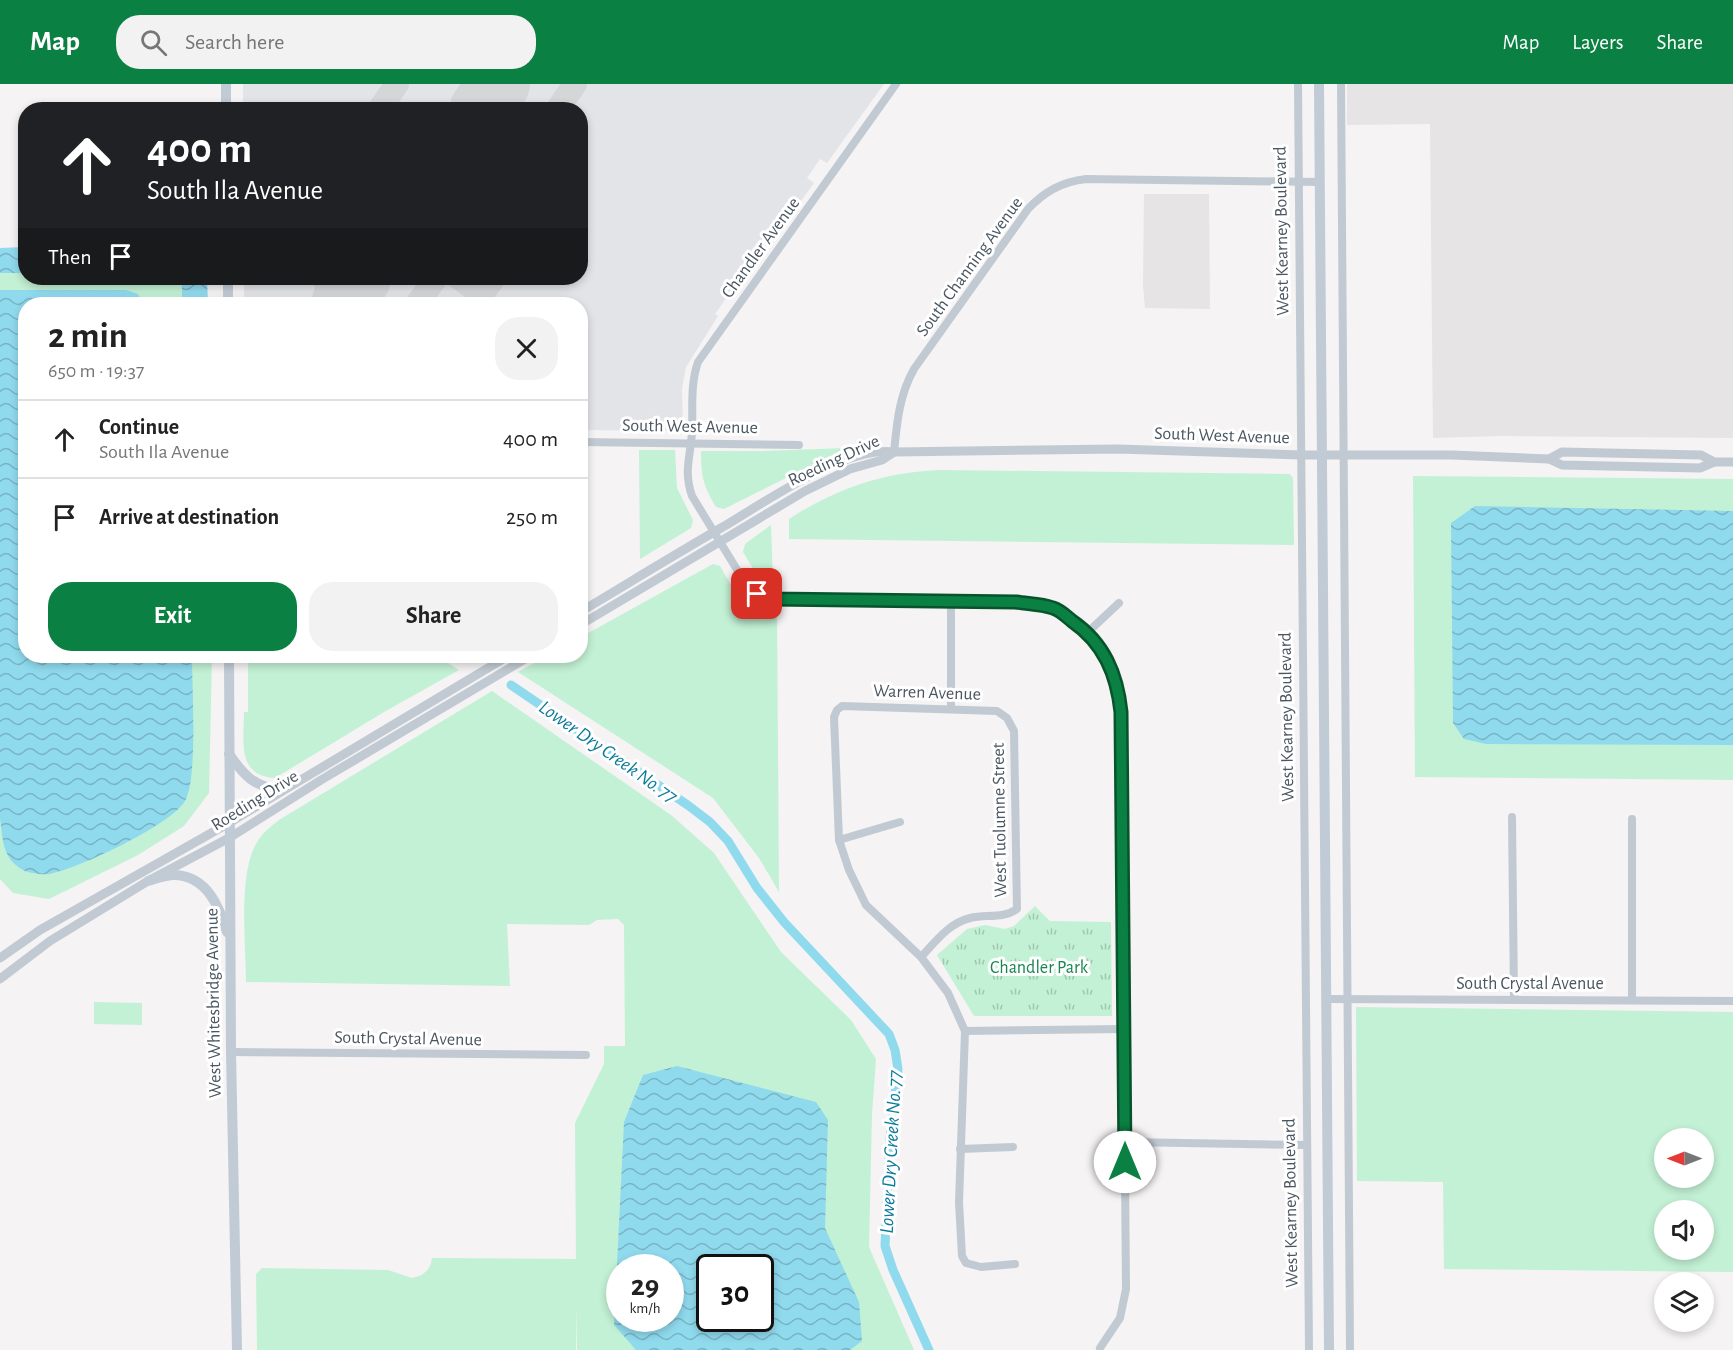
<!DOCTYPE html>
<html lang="en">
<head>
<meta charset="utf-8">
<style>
  body { margin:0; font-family:"Alegreya Sans",sans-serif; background:#f2f2f2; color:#222; height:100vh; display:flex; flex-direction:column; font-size:22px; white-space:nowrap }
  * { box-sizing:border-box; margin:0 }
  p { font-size:20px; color:#767676 }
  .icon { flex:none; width:33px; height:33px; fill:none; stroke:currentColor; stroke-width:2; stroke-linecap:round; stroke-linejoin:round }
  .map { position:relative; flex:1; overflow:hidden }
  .sheet { position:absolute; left:18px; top:213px; width:570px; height:366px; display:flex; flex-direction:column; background:#fff; border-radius:24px; box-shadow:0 3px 9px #0003 }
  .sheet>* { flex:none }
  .banner { position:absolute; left:18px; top:18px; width:570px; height:183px; border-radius:24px; box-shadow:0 3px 9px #0003; background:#202124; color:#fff; overflow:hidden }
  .needle { width:39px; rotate:270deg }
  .tools { position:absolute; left:1654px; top:1044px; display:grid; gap:12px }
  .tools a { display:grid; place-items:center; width:60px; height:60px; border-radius:50%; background:#fff; box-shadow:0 3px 9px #0003; font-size:30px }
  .speed { position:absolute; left:606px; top:1170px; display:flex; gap:12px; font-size:30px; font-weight:700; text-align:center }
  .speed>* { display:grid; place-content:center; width:78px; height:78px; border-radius:50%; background:#fff; box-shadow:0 3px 9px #0003; line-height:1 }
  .speed small { font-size:15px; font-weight:400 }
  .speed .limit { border:3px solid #111; border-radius:9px; background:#fff; color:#111 }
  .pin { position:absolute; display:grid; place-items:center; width:51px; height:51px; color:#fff; margin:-26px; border-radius:12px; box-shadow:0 3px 9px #0006 }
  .me { position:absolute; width:66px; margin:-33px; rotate:0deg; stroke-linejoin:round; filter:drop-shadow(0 0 4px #0008) }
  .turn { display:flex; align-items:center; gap:21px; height:126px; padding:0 30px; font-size:27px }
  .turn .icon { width:78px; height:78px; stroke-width:2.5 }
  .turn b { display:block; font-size:42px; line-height:51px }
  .then { display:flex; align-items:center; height:57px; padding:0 30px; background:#0003; gap:12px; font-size:22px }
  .round { display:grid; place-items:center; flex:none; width:63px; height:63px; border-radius:24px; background:#f2f2f2 }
  .headline { display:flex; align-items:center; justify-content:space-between; height:102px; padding:0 30px }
  h1 { font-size:36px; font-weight:600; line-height:45px }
  .button { display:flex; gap:12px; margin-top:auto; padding:12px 30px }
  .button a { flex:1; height:69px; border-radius:24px; background:#0b8043; color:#fff; font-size:24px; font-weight:600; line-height:69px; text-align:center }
  .button a+a { background:#f2f2f2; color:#222 }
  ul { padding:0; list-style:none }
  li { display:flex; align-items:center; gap:18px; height:78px; padding:0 30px; border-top:2px solid #e0e0e0 }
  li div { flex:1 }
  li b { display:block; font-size:22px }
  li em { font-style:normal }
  header { display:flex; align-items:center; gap:36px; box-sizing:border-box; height:84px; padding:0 30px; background:#0b8043; color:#fff }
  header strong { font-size:28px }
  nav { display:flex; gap:33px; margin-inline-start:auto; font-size:21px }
  .search { width:420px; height:54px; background:#f2f2f2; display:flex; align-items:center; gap:15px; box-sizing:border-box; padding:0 21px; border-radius:24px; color:#767676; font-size:22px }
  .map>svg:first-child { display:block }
  .education { fill:#e6e4e5 }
  .airport { fill:#e2e4e7 }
  .green { fill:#c3f1d5; fill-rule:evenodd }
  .park { fill:url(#park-tufts) }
  .water { fill:url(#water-waves); fill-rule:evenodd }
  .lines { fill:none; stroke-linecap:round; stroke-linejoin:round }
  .canal { stroke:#90daee; stroke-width:9 }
  .taxiway { stroke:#d5d6d8; stroke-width:24 }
  .runway { stroke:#d5d6d8; stroke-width:62 }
  .minor { stroke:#c1cad2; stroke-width:8 }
  .tertiary { stroke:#c1cad2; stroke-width:9 }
  .secondary { stroke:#c1cbd6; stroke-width:10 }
  .route-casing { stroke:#07532c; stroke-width:15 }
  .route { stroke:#0b8043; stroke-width:10 }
  .labels { text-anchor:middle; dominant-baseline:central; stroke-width:6; stroke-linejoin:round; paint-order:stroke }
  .street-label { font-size:18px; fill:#4a5661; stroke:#fff }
  .park-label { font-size:18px; fill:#17864f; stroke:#fff }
  .water-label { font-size:20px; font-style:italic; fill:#0c7c9b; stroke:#fff }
</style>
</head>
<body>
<header>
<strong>Map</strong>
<div class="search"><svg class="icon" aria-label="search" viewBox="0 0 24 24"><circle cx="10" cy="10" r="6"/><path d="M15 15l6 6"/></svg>Search here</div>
<nav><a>Map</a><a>Layers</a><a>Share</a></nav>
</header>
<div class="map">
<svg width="1733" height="1266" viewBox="0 0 1733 1266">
  <defs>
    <pattern id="park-tufts" width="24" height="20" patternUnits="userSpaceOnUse" patternTransform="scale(1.5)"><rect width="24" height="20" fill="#c3f1d5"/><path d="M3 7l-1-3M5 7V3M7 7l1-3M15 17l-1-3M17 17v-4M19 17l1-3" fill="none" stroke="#a0c6b0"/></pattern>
    <pattern id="water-waves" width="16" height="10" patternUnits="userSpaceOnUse" patternTransform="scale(1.5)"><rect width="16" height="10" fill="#90daee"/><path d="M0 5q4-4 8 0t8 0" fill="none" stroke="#78b4c4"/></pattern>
  </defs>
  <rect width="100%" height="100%" fill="#f5f3f3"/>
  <!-- education -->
  <g class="education">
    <path d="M1347 0H1733V354L1501 352 1433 354 1430 40 1347 41Z"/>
    <path d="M1144 110H1209L1210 225 1145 224 1143 202Z"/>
  </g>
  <!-- airport -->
  <path class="airport" d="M243 0H884L827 79 820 75 807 94 814 99 782 143 778 141 715 230 718 232 686 283 682 305 683 347 581 346 580 220H244V194H580V26L243 25Z"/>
  <!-- green -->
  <g class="green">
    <path d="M0 189H25L26 194H180L182 196V220H26V572H212L209 709 184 742 138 771 49 815 13 809 0 795Z"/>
    <path d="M846 364 724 425 716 423C703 402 701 391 701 367H763Z"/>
    <path d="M639 366H675L677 404 693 436 691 444 640 475Z"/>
    <path d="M941 386 1290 390 1293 394 1294 461 789 455V435C837 404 884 388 941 386Z"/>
    <path d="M1413 392 1733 395V696L1415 693Z"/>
    <path d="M771 441 773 499 760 496 743 468 745 460Z"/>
    <path d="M713 480 720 482C738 512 739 524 777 525L779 808 759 774 713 714 518 588 547 572H580L581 553Z"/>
    <path d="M248 572H437L459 586 384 628 275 694C236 692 244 656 244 628H248Z"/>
    <path d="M492 607 671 731 714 769 781 868 851 936 876 975 872 1030 869 1163 914 1266H577L576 1221V1266H257L256 1190 262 1184 388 1186 412 1194C424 1192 431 1185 432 1174L576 1175 575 1039 604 980V962H625L624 841 618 835 597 836 589 841 507 840 510 902 246 898C246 861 238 792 256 760 261 750 270 743 279 736ZM620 1184H670V1234H620ZM710 1184H760V1234H710Z"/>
    <path d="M94 918 142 919V941L94 940Z"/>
    <path d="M1356 923 1733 928V1188L1444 1185 1443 1098 1357 1097ZM1665 1054H1704V1094H1665ZM1665 1126H1704V1166H1665Z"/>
  </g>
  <!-- park -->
  <path class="park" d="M1035 822 1050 837 1111 838 1112 932H974L937 871 967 845 985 841 1005 845 1014 842Z"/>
  <!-- water -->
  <g class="water">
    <path d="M25 163V189H0V164Z"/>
    <path d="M180 194H207L208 220H182V196Z"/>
    <path d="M0 206H126L138 210 143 220H26V572H192C192 601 198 695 185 717 171 741 78 785 49 790 43 791 28 789 23 786 2 774 3 756 0 734Z"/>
    <path d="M1475 422 1733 427V661L1486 660 1464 655 1453 639 1451 439Z"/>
    <path d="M677 982 816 1018 828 1036 825 1144 859 1218 862 1257 850 1266H636L614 1241 624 1038 643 991ZM620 1184H670V1234H620ZM710 1184H760V1234H710Z"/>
  </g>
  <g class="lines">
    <!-- canal -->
    <path class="canal" d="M511 601 689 722 710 738 728 757 757 804 784 838 889 950 895 966 898 985 890 1053 885 1162 893 1186 929 1266"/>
    <!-- taxiway -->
    <g class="taxiway">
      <path d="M379 26 397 0"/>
      <path d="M557 26 575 0"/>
      <path d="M323 194 340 203 350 201 358 194"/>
      <path d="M362 194C358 204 357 212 365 220"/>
      <path d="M459 194 482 210 494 194"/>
      <path d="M417 220 436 194"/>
    </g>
    <!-- runway -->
    <g class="runway">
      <path d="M480 26 499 0"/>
      <path d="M343 217 360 194"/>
    </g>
    <!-- minor -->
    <g class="minor">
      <path d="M896 0 698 278C690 301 693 324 692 347 691 372 683 386 692 412L747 502 757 510 772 515 1016 518 1055 524 1088 548 1113 586 1119 606 1121 628 1126 1205 1120 1234 1100 1264"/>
      <path d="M1298 0 1309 1266"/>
      <path d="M1341 0 1350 1266"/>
      <path d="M580 358 799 361"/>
      <path d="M894 368C897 338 899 312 914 285L1028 125C1045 107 1062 98 1086 95L1320 98"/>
      <path d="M1088 548 1119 519"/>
      <path d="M951 624V518"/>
      <path d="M1512 733 1514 914"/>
      <path d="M1632 735V916"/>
      <path d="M839 756 900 738"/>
      <path d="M921 873C935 858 949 839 970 834 986 830 1003 835 1017 825L1014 647 1007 634 997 627 842 622 837 626 834 633 839 756 849 786 866 821 921 873 948 909 965 947 959 1118 962 1172 966 1179 981 1183 1015 1180"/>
      <path d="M1327 915 1733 917"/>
      <path d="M965 947 1125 945"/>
      <path d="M231 968 586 971"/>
      <path d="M1125 1058 1307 1061"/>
      <path d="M960 1065 1013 1063"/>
    </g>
    <!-- tertiary -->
    <g class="tertiary">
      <path d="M1549 375 1562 368 1701 371 1714 378"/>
      <path d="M580 528C627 500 674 471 721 444 764 419 845 361 894 368L1118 365 1301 371H1452L1549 375 1562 381 1700 384 1714 378H1733"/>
      <path d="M580 541 805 407 850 385 882 376 894 368"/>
      <path d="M0 874 40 846 229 739 508 572"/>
      <path d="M0 895 50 857 148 797 229 754 321 696 530 572"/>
    </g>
    <!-- secondary -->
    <g class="secondary">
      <path d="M226 0V26"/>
      <path d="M1319 0 1329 1266"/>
      <path d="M228 194V220"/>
      <path d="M229 572 231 968 237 1266"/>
      <path d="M229 670C245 693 253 701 281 707"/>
      <path d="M148 797C156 795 167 790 176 791 207 793 219 822 227 848"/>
    </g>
  </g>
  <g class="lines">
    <!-- route casing -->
    <g class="route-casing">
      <path id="route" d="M757 510 772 515 1016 518C1028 520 1041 520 1053 524 1060 526 1066 532 1072 537 1104 559 1117 590 1121 628L1125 1078"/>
    </g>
    <!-- route -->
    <use href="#route" class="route"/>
  </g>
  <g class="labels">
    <!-- street labels -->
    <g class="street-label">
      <text transform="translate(1282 147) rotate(-91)">West Kearney Boulevard</text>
      <text transform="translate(761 164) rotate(-54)">Chandler Avenue</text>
      <text transform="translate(970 183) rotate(-54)">South Channing Avenue</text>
      <text transform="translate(690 343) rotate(1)">South West Avenue</text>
      <text transform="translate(1222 352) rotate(2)">South West Avenue</text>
      <text transform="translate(834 377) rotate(-25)">Roeding Drive</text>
      <text transform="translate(927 609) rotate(2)">Warren Avenue</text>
      <text transform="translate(1287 633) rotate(-91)">West Kearney Boulevard</text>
      <text transform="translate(255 717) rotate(-32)">Roeding Drive</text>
      <text transform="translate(1000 736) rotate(-91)">West Tuolumne Street</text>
      <text x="1530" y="900">South Crystal Avenue</text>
      <text transform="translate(214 919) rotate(-91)">West Whitesbridge Avenue</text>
      <text transform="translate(408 955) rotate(1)">South Crystal Avenue</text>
      <text transform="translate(1291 1119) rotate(-91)">West Kearney Boulevard</text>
    </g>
    <!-- park labels -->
    <g class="park-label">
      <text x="1039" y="884">Chandler Park</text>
    </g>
    <!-- water labels -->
    <g class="water-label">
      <text transform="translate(608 668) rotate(35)">Lower Dry Creek No. 77</text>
      <text transform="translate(891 1068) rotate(-87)">Lower Dry Creek No. 77</text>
    </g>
  </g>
</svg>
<div class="tools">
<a><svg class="needle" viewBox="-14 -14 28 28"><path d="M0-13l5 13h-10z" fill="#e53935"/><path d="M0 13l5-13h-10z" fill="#767676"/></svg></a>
<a><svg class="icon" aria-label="sound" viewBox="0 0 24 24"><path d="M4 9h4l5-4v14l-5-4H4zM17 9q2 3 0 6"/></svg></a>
<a><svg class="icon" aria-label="layers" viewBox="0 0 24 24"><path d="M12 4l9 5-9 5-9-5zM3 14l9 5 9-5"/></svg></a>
</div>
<div class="speed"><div>29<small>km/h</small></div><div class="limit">30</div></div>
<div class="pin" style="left:757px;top:510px;background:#d93025"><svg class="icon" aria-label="arrive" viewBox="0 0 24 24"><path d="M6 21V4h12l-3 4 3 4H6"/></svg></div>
<svg class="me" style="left:1125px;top:1078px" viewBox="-20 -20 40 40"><circle r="19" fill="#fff"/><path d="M0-13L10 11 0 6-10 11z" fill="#0b8043"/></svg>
<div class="banner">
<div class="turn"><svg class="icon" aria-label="ahead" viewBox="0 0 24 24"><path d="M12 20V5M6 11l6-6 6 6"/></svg><div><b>400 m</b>South Ila Avenue</div></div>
<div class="then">Then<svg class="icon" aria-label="arrive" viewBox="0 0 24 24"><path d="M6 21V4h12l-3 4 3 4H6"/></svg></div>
</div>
<section class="sheet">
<div class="headline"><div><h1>2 min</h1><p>650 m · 19:37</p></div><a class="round"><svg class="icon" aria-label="close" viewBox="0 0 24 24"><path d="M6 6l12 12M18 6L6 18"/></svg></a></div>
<ul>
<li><svg class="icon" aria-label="ahead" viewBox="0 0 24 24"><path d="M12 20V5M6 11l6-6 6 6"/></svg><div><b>Continue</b><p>South Ila Avenue</p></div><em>400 m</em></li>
<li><svg class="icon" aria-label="arrive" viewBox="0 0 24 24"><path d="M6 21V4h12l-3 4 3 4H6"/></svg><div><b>Arrive at destination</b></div><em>250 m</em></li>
</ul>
<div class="button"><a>Exit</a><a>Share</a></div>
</section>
</div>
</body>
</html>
